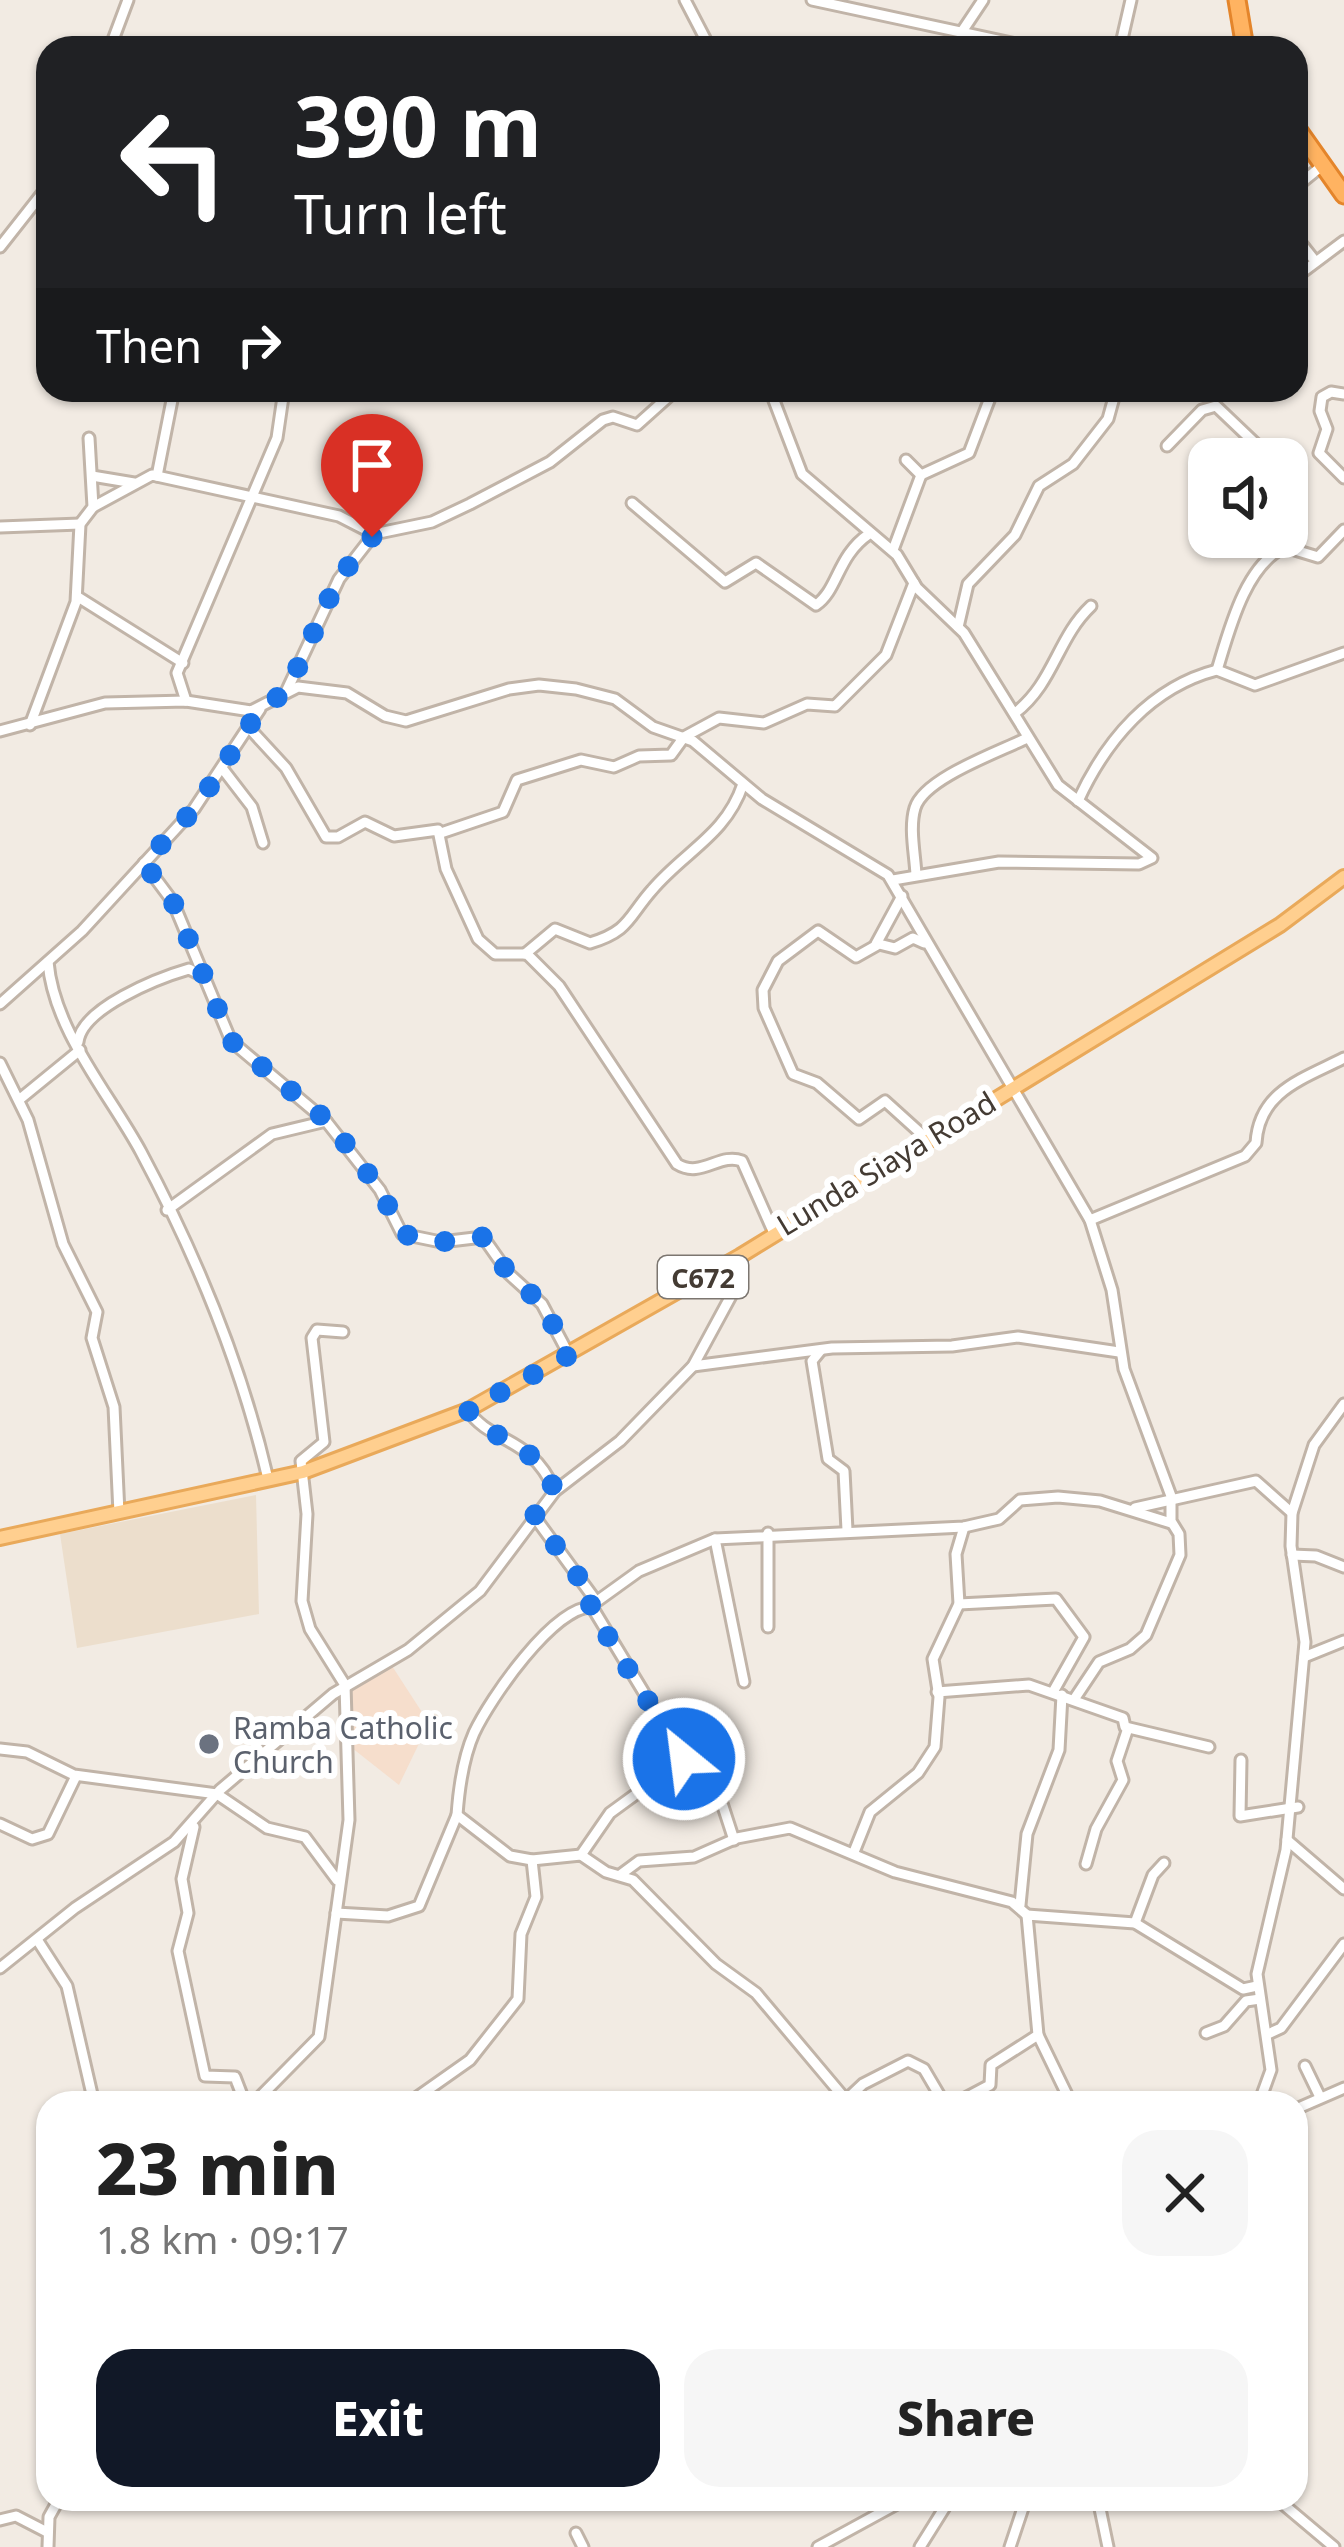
<!DOCTYPE html>
<html lang="en">
<head>
<meta charset="utf-8">
<style>
  body { margin:0; font-family:"Noto Sans",sans-serif; background:#f6f6f6; color:#222; height:100vh; display:flex; flex-direction:column; font-size:45px; white-space:nowrap }
  * { box-sizing:border-box; margin:0 }
  p { font-size:39px; color:#767676 }
  .icon { flex:none; width:66px; height:66px; fill:none; stroke:currentColor; stroke-width:2; stroke-linecap:round; stroke-linejoin:round }
  .map { position:relative; flex:1; overflow:hidden }
  .drawer { position:absolute; left:36px; top:2091px; width:1272px; height:420px; display:flex; flex-direction:column; background:#fff; border-radius:36px; box-shadow:0 3px 9px #0004 }
  .drawer>* { flex:none }
  .top-card { position:absolute; left:36px; top:36px; width:1272px; height:366px; border-radius:36px; box-shadow:0 3px 9px #0004; background:#202124; color:#fff; overflow:hidden }
  .tools { position:absolute; left:1188px; top:438px; display:grid; gap:24px }
  .tools a { display:grid; place-items:center; width:120px; height:120px; border-radius:24px; background:#fff; box-shadow:0 3px 9px #0004; font-size:60px }
  .pin { position:absolute; display:grid; place-items:center; width:102px; height:102px; color:#fff; margin:-123px -51px; border-radius:50% 50% 50% 0; rotate:-45deg; box-shadow:0 0 12px #0007 }
  .pin .icon { rotate:45deg }
  .me { position:absolute; width:132px; margin:-66px; rotate:331deg; stroke-linejoin:round; filter:drop-shadow(0 0 9px #0008) }
  .turn { display:flex; align-items:center; gap:42px; height:252px; padding:0 60px; font-size:54px }
  .turn .icon { width:156px; height:156px; stroke-width:2.5 }
  .turn b { display:block; font-size:84px; line-height:102px }
  .then { display:flex; align-items:center; height:114px; padding:0 60px; background:#0003; gap:24px; font-size:45px }
  .round { display:grid; place-items:center; flex:none; width:126px; height:126px; border-radius:36px; background:#f6f6f6 }
  .overview { display:flex; align-items:center; justify-content:space-between; height:204px; padding:0 60px }
  h1 { font-size:72px; font-weight:800; line-height:90px }
  .cta { display:flex; gap:24px; margin-top:auto; padding:24px 60px }
  .cta a { flex:1; height:138px; border-radius:36px; background:#111827; color:#fff; font-size:48px; font-weight:800; line-height:138px; text-align:center }
  .cta a+a { background:#f6f6f6; color:#222 }
  .map>svg:first-child { display:block }
  .commercial { fill:#f6decc }
  .education { fill:#ecdecc }
  .lines { fill:none; stroke-linecap:round; stroke-linejoin:round }
  .minor-casing { stroke:#c1b4a8; stroke-width:15 }
  .major-casing { stroke:#e9a95a; stroke-width:18 }
  .highway-casing { stroke:#e4852b; stroke-width:21 }
  .minor { stroke:#fff; stroke-width:9 }
  .major { stroke:#ffcf8f; stroke-width:12 }
  .highway { stroke:#ffb361; stroke-width:15 }
  .route { stroke:#1a73e8; stroke-width:21; stroke-dasharray:0 37.8 }
  .worship-dot { fill:#6b7280; stroke:#fff; stroke-width:4.5 }
  .labels { text-anchor:middle; dominant-baseline:central; stroke-width:12; stroke-linejoin:round; paint-order:stroke }
  .shield { fill:#fff; stroke:#7c7670; stroke-width:3 }
  .shield-label { font-size:27px; font-weight:bold; fill:#443b33 }
  .street-label { font-size:30px; fill:#443b33; stroke:#fff }
  .worship-label { font-size:30px; fill:#5b616d; stroke:#fff; text-anchor:start }
</style>
</head>
<body>
<div class="map">
<svg width="1344" height="2547" viewBox="0 0 1344 2547">
  <rect width="100%" height="100%" fill="#f2ebe3"/>
  <!-- commercial -->
  <path class="commercial" d="M392 1666 429 1723 399 1785 347 1744V1687Z"/>
  <!-- education -->
  <path class="education" d="M256 1495 259 1614 77 1648 60 1534Z"/>
  <g class="lines">
    <!-- minor casing -->
    <g class="minor-casing">
      <g id="minor">
        <path d="M685 0 710 48"/>
        <path d="M812 0 1035 48"/>
        <path d="M963 30 983 0"/>
        <path d="M110 48 128 0"/>
        <path d="M1120 48 1131 0"/>
        <path d="M1296 187 1323 165"/>
        <path d="M1296 237 1315 261"/>
        <path d="M0 247 48 186"/>
        <path d="M1296 277 1344 241"/>
        <path d="M770 390 802 474 897 555 917 588 964 633 1058 785 1152 858 1139 864 999 862 893 880"/>
        <path d="M1344 394 1331 392 1322 397 1320 411 1327 429 1319 453 1344 478"/>
        <path d="M1167 446 1202 410 1216 406 1258 446 1263 459"/>
        <path d="M921 475 969 453 993 390"/>
        <path d="M92 476 134 483"/>
        <path d="M157 476 174 390"/>
        <path d="M632 503 725 582 756 563 816 605C838 590 837 556 869 534"/>
        <path d="M93 507 152 475 339 516 374 534 432 522 470 504 550 462 603 420 613 417 637 425 676 390"/>
        <path d="M0 527 80 524"/>
        <path d="M893 550 921 475 906 460"/>
        <path d="M78 597 183 663"/>
        <path d="M958 627 968 584 1015 535 1039 486 1073 464 1108 419 1116 390"/>
        <path d="M1217 670C1229 631 1245 565 1285 547L1318 557 1344 530"/>
        <path d="M287 690 339 579 374 534"/>
        <path d="M186 701 177 673 277 438 284 390"/>
        <path d="M1015 713C1054 683 1057 638 1091 606"/>
        <path d="M30 725 76 602 80 524 93 507 89 438"/>
        <path d="M251 730 286 768 326 837H338L365 822 394 836 438 830 446 869 478 939 495 954H527L559 986 677 1164C701 1179 720 1152 742 1161L773 1231"/>
        <path d="M0 731 105 703 186 701 251 711 298 687 347 693 385 716 406 721 509 689 539 685 576 689 615 699 653 727 693 741 762 799 888 875 1090 1220 1112 1290 1124 1369 1171 1496V1521L1179 1534 1180 1555 1146 1635 1130 1649 1099 1662 1075 1698"/>
        <path d="M222 768 252 807 263 843"/>
        <path d="M1078 801C1106 740 1151 687 1217 670L1255 685 1344 653"/>
        <path d="M441 833 503 812 517 780 581 760 614 767 639 756 671 755 684 737 719 718 764 723 807 704 835 706 886 655 914 583"/>
        <path d="M144 863 173 902 231 1041 326 1121"/>
        <path d="M916 875C915 854 909 828 915 808 924 778 999 752 1027 738"/>
        <path d="M924 943 913 938 895 948 879 944 856 957 818 931 778 961 763 990 764 1008 793 1074 817 1083 859 1119 885 1101 927 1139"/>
        <path d="M876 944 902 896"/>
        <path d="M525 954 555 929 590 943C630 931 628 917 652 890 685 851 726 835 743 784"/>
        <path d="M48 962C54 1031 109 1093 141 1152 195 1253 242 1367 268 1479"/>
        <path d="M0 1004 82 931 194 809 260 709"/>
        <path d="M78 1042C82 1008 158 978 189 969L199 974"/>
        <path d="M0 1063 28 1120 63 1244 97 1312 92 1338 114 1407 119 1513"/>
        <path d="M20 1099 80 1050"/>
        <path d="M167 1210 272 1134 326 1121 380 1190 402 1234 441 1242 483 1237 509 1274 542 1304 569 1355"/>
        <path d="M1090 1220 1245 1156 1256 1143C1259 1091 1303 1079 1344 1058"/>
        <path d="M821 1350 812 1361 828 1459 844 1471 847 1530"/>
        <path d="M693 1366 832 1348 952 1346 1018 1337 1119 1352"/>
        <path d="M468 1410C490 1444 530 1434 555 1491"/>
        <path d="M1135 1508 1256 1481 1292 1513"/>
        <path d="M534 1516 596 1601"/>
        <path d="M715 1539 744 1682"/>
        <path d="M1292 1555 1316 1556 1344 1567"/>
        <path d="M959 1604 1056 1599 1084 1637 1053 1692"/>
        <path d="M589 1607 639 1571 715 1539 964 1527 999 1519 1020 1500 1058 1497 1100 1501 1171 1523"/>
        <path d="M768 1627V1533"/>
        <path d="M1304 1657 1344 1641"/>
        <path d="M937 1692 1029 1685 1123 1718 1125 1727 1209 1747"/>
        <path d="M0 1749 27 1752 74 1775 217 1794 267 1828 305 1837 337 1880"/>
        <path d="M684 1759 719 1794 734 1840"/>
        <path d="M1241 1760 1240 1816 1298 1807"/>
        <path d="M457 1815C459 1787 463 1758 474 1733 490 1699 553 1607 592 1607L684 1759 610 1813 581 1855"/>
        <path d="M0 1824 32 1839 48 1834 76 1776"/>
        <path d="M194 1827 182 1879 188 1913 178 1951 205 2076 235 2077 245 2103"/>
        <path d="M1287 1840 1344 1889"/>
        <path d="M854 1852 870 1812 918 1773 935 1747 939 1697 933 1659 959 1604 956 1554 964 1527"/>
        <path d="M1086 1864 1096 1829 1123 1780 1117 1761 1128 1728"/>
        <path d="M620 1875 639 1861 694 1857 737 1838 790 1828 895 1872 1012 1902 1027 1915"/>
        <path d="M1020 1905 1027 1834 1059 1750 1062 1695"/>
        <path d="M336 1913 388 1916 419 1906 457 1815 510 1856 532 1860 581 1855 606 1872 633 1880 716 1964 756 1993 846 2100"/>
        <path d="M1135 1923 1153 1875 1164 1863"/>
        <path d="M38 1941 67 1986 94 2103"/>
        <path d="M0 1968 75 1908 174 1842 220 1790 333 1694 408 1650 480 1591 555 1491 620 1441 693 1366 738 1283 740 1256"/>
        <path d="M1206 2033 1224 2026 1246 2001 1260 1999"/>
        <path d="M1268 2034 1281 2028 1344 1944"/>
        <path d="M1038 2035 1071 2103"/>
        <path d="M1305 2066 1320 2097"/>
        <path d="M846 2100 863 2084 908 2061 924 2069 944 2103"/>
        <path d="M254 2103 319 2037 349 1820 345 1685 310 1629 302 1601 307 1514 301 1461 324 1442 312 1338 317 1330 343 1332"/>
        <path d="M409 2103 470 2060 518 1999 521 1934 536 1897 532 1860"/>
        <path d="M956 2103 990 2085 991 2065 1038 2035 1027 1915 1135 1923 1243 1989 1257 1986"/>
        <path d="M1259 2103 1271 2070 1257 1974 1286 1850 1305 1642 1291 1546 1292 1513 1314 1445 1344 1404"/>
        <path d="M1296 2109 1344 2088"/>
        <path d="M1098 2499 1108 2547"/>
        <path d="M1277 2499 1334 2547"/>
        <path d="M0 2520 16 2516 47 2532"/>
        <path d="M576 2533 583 2547"/>
        <path d="M48 2547 49 2517 59 2499"/>
        <path d="M818 2547 906 2499"/>
        <path d="M920 2547 950 2499"/>
        <path d="M1010 2547 1026 2499"/>
      </g>
    </g>
    <!-- major casing -->
    <g class="major-casing">
      <path id="major" d="M0 1538 303 1472 468 1410 740 1256 1280 925 1344 877"/>
    </g>
    <!-- highway casing -->
    <g class="highway-casing">
      <g id="highway">
        <path d="M1237 0 1245 48"/>
        <path d="M1296 127 1344 195"/>
      </g>
    </g>
    <!-- minor -->
    <use href="#minor" class="minor"/>
    <!-- major -->
    <use href="#major" class="major"/>
    <!-- highway -->
    <use href="#highway" class="highway"/>
  </g>
  <g class="lines">
    <!-- route -->
    <path class="route" d="M372 537 338 579 287 691 260 709 197 806 144 863 173 902 231 1041 331 1124 380 1190 402 1234 441 1242 483 1237 509 1274 542 1304 569 1355 468 1410C490 1444 530 1434 555 1491L534 1516 596 1601 589 1606 684 1759"/>
  </g>
  <!-- markers -->
  <circle class="worship-dot" cx="209" cy="1744" r="12"/>
  <g class="labels">
    <!-- shield labels -->
    <rect class="shield" x="658" y="1256" width="90" height="42" rx="9"/>
    <g class="shield-label">
      <text x="703" y="1277">C672</text>
    </g>
    <!-- street labels -->
    <g class="street-label">
      <text transform="translate(886 1163) rotate(-31)">Lunda Siaya Road</text>
    </g>
    <!-- worship labels -->
    <g class="worship-label">
      <text x="233" y="1727">Ramba Catholic<tspan x="233" dy="34">Church</tspan></text>
    </g>
  </g>
</svg>
<div class="tools">
<a><svg class="icon" aria-label="sound" viewBox="0 0 24 24"><path d="M4 9h4l5-4v14l-5-4H4zM17 9q2 3 0 6"/></svg></a>
</div>
<div class="pin" style="left:372px;top:537px;background:#d93025"><svg class="icon" aria-label="arrive" viewBox="0 0 24 24"><path d="M6 21V4h12l-3 4 3 4H6"/></svg></div>
<svg class="me" style="left:684px;top:1759px" viewBox="-20 -20 40 40"><circle r="17" fill="#1a73e8" stroke="#fff" stroke-width="3"/><path d="M0-11L8 9 0 5-8 9z" fill="#fff"/></svg>
<div class="top-card">
<div class="turn"><svg class="icon" aria-label="left" viewBox="0 0 24 24"><path d="M17 20v-9H6M10 6l-5 5 5 5"/></svg><div><b>390 m</b>Turn left</div></div>
<div class="then">Then<svg class="icon" aria-label="right" viewBox="0 0 24 24"><path d="M7 20v-9h11M14 6l5 5-5 5"/></svg></div>
</div>
<section class="drawer">
<div class="overview"><div><h1>23 min</h1><p>1.8 km · 09:17</p></div><a class="round"><svg class="icon" aria-label="close" viewBox="0 0 24 24"><path d="M6 6l12 12M18 6L6 18"/></svg></a></div>
<div class="cta"><a>Exit</a><a>Share</a></div>
</section>
</div>
</body>
</html>
